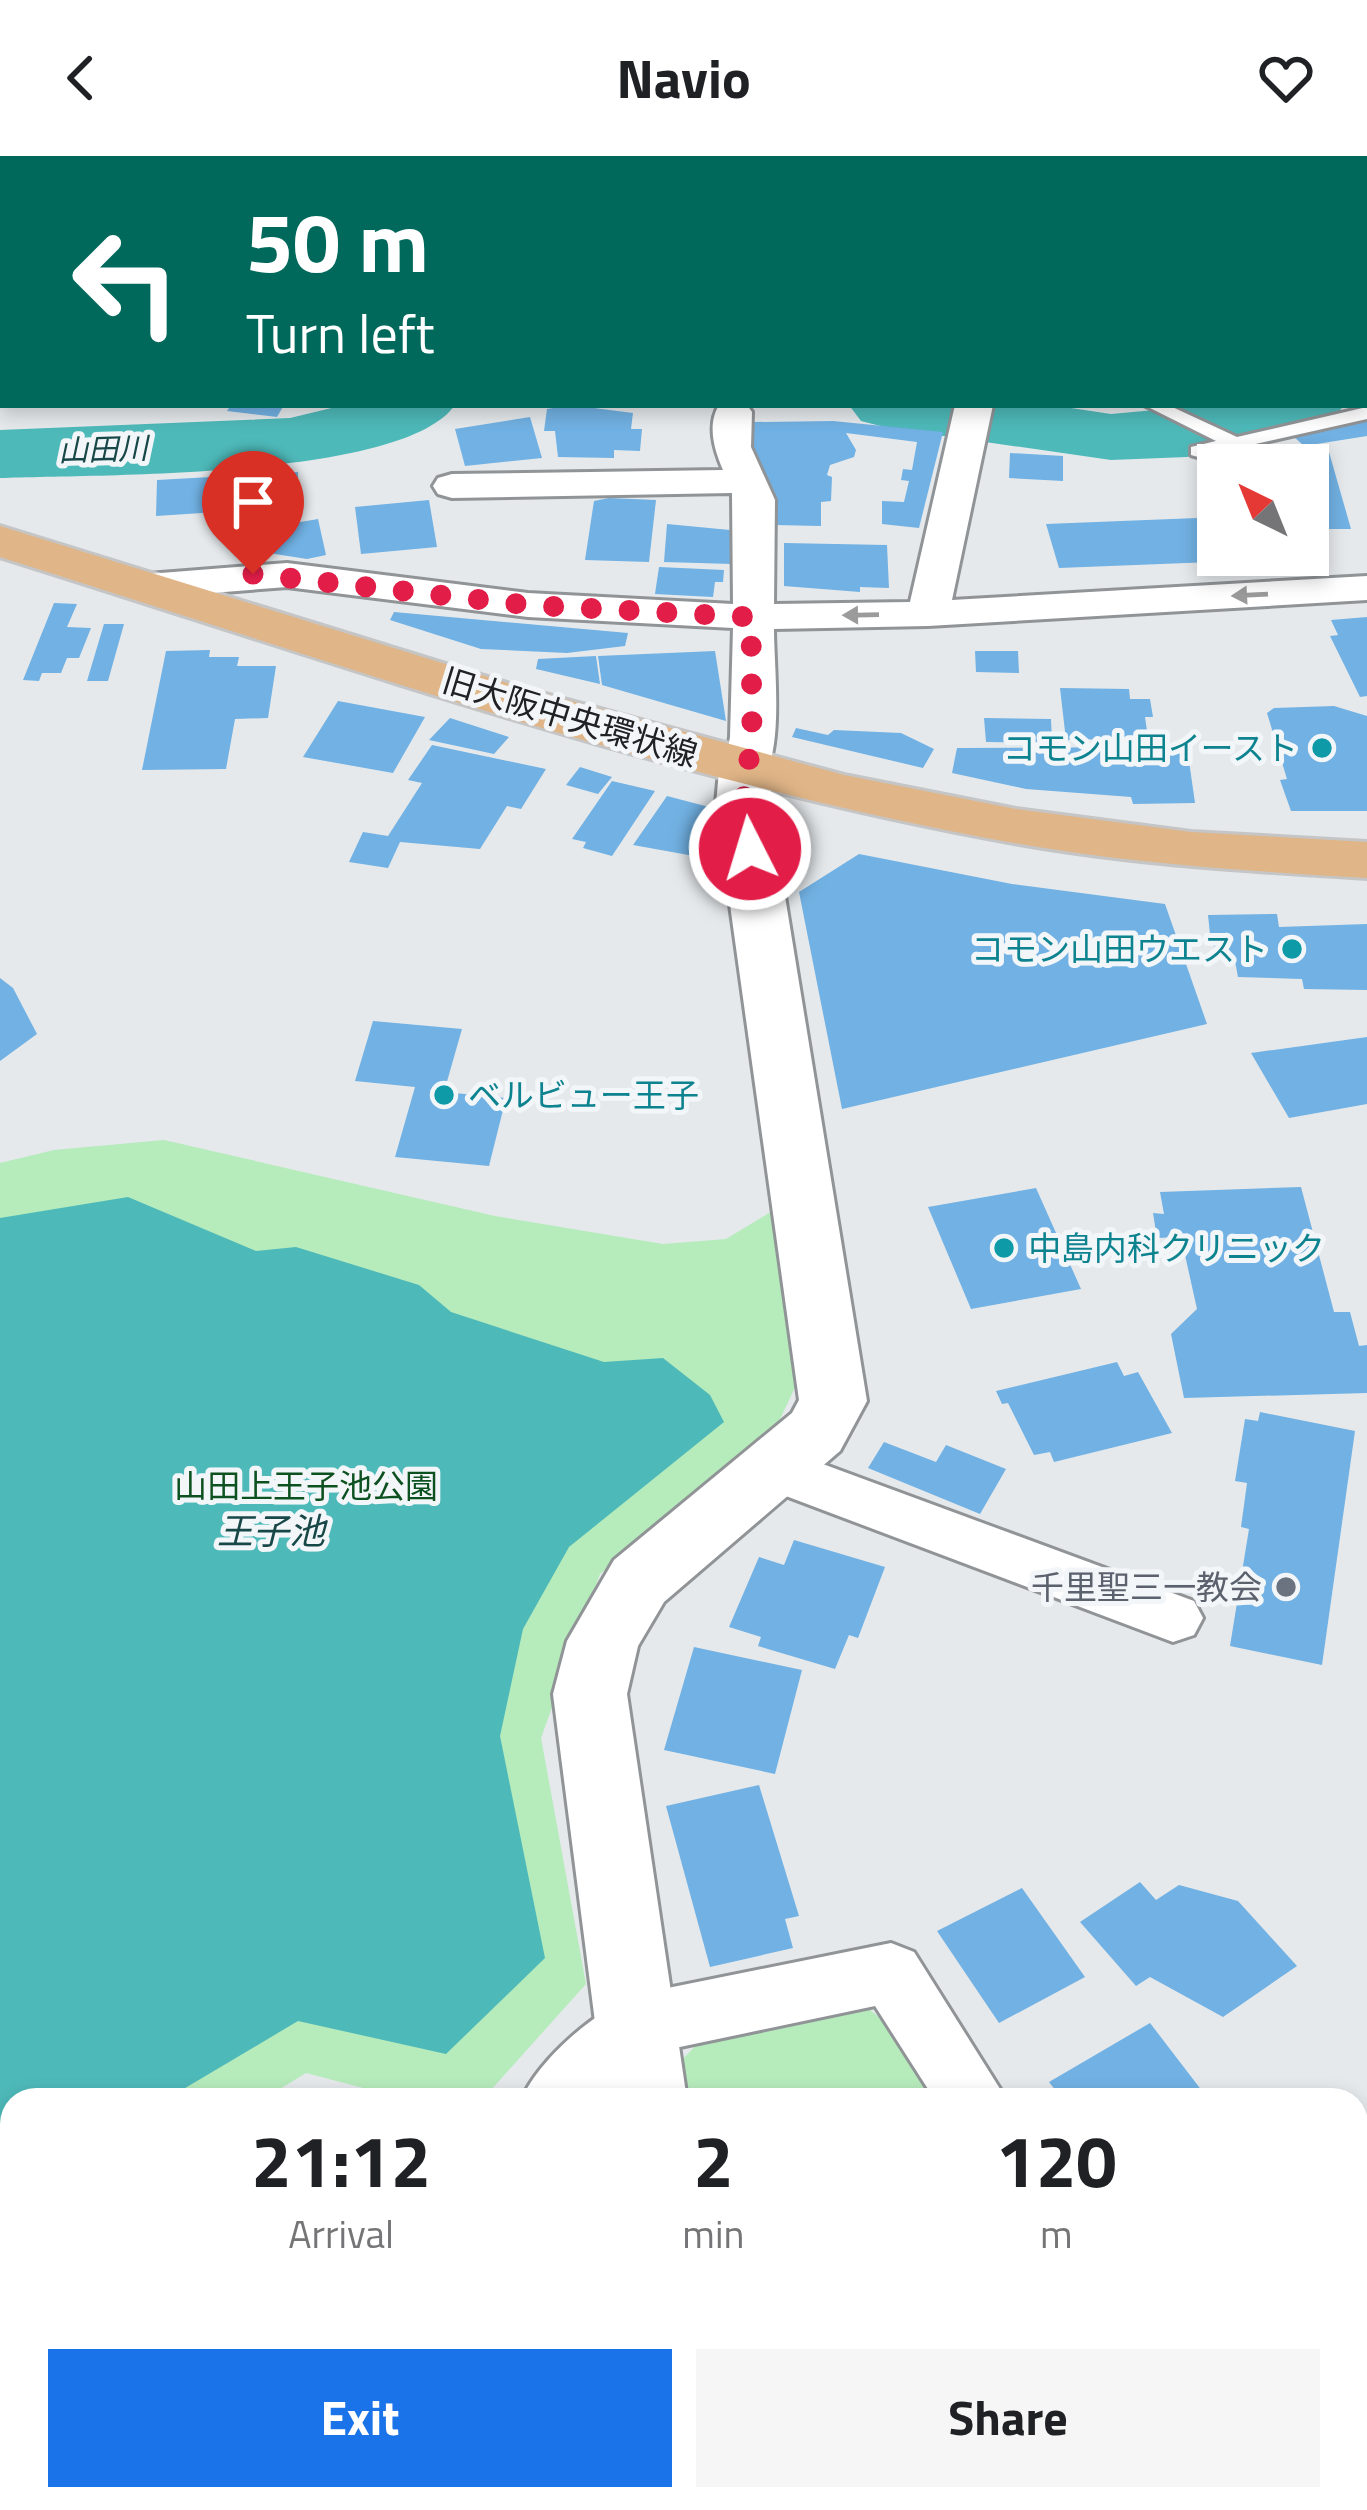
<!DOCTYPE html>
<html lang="en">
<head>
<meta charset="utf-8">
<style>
  body { margin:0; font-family:"Titillium Web","Noto Sans JP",sans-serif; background:#f6f6f6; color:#202124; height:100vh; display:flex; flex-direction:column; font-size:45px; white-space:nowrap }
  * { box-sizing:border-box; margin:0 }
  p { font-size:39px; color:#757577 }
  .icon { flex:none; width:66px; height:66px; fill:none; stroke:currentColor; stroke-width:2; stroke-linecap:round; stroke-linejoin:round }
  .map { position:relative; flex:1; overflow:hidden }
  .details { position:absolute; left:0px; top:1932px; width:1368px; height:423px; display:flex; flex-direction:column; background:#fff; border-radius:36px 36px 0 0; box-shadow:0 6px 18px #0003 }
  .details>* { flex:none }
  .banner { position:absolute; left:0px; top:0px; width:1368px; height:252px; box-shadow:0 6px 18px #0003; background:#00695c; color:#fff; overflow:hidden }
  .needle { width:78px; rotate:317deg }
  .buttons { position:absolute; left:1197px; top:288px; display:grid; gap:24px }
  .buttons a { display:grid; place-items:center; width:132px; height:132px; border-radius:0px; background:#fff; box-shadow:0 6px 18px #0003; font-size:60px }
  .pin { position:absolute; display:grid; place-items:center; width:102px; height:102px; color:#fff; margin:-123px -51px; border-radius:50% 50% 50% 0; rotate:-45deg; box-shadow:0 0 12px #0007 }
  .pin .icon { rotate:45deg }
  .me { position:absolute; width:132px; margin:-66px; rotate:355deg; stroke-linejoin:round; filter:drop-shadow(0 0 9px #0008) }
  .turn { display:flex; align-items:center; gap:42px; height:252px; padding:0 48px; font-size:54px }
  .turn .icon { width:156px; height:156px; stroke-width:2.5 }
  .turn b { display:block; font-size:84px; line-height:102px }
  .eta { display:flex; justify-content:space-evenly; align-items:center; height:204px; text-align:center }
  .eta b { font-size:72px; font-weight:700; line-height:84px }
  .button { display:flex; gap:24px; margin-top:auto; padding:24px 48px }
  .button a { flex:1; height:138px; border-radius:0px; background:#1a73e8; color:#fff; font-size:48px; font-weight:700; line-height:138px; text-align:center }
  .button a+a { background:#f6f6f6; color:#202124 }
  header { display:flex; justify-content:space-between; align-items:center; height:156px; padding:0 48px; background:#fff; font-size:54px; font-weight:700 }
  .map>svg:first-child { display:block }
  .green { fill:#b6ebbc }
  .water { fill:#4eb9b9 }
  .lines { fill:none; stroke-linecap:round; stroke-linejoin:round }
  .river { fill:#4eb9b9; fill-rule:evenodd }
  .building { fill:#71b1e3 }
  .lane-casing { stroke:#919497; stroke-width:6 }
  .street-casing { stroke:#919497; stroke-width:6 }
  .secondary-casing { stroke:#919497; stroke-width:6 }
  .primary-casing { stroke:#c5c5c6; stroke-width:6 }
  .lane { fill:#fff; fill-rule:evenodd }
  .street { fill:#fff; fill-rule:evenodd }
  .secondary { fill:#fff; fill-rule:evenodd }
  .primary { fill:#e0b587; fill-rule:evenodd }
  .oneway { fill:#9b9b9c }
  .route { stroke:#e11d48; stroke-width:21; stroke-dasharray:0 37.8 }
  .culture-dot { fill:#0f9aa8; stroke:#f3f6f9; stroke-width:4.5 }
  .worship-dot { fill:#6b7280; stroke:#f3f6f9; stroke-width:4.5 }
  .labels { text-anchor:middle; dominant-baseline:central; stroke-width:10; stroke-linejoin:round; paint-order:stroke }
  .far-water-label { font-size:30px; font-style:italic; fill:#174747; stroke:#f3f6f9 }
  .street-label { font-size:33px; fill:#202122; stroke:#f3f6f9 }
  .culture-label { font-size:33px; fill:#0d838f; stroke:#f3f6f9; text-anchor:end }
  .park-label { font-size:33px; fill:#0d5120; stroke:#f3f6f9 }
  .worship-label { font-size:33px; fill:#5b616d; stroke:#f3f6f9; text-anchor:end }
  .water-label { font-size:36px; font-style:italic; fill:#174747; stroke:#f3f6f9 }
</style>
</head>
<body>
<header><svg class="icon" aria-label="back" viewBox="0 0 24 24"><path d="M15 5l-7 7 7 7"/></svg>Navio<svg class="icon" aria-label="heart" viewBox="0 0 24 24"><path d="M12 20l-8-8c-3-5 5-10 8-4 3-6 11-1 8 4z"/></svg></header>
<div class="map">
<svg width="1367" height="2354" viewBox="0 0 1367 2354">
  <rect width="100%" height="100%" fill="#e5e9ec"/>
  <!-- green -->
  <g class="green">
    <path d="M164 984 495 1060 663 1088 726 1083 774 1054 798 1225 775 1274 600 1418 541 1582 586 1828 482 1944H409L306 1917 262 1944H12V2096L0 2094V1007L54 994Z"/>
    <path d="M866 1851 891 1870 937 1944H684L678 1908 704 1881Z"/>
  </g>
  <!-- water -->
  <path class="water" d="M128 1041 256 1095 296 1091 419 1129 451 1156 604 1206 663 1202 710 1239 724 1266 569 1391 523 1473 500 1580 545 1802 446 1898 298 1865 165 1944H12V2034L5 2038 0 2037V1062Z"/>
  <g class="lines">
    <!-- river -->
    <g class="river">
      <path d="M344 249H455C402 324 93 318 0 322V274L290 262Z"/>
      <path d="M849 249H1051L1111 258 1210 249H1344L1332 265 1187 301 1111 304 888 272 861 265Z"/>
    </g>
  </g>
  <!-- building -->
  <g class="building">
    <path d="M231 249H284L277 261 227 255Z"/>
    <path d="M571 249 633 257 631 273H642L640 295 614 294V302L558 301 555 275H544L547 253Z"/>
    <path d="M530 261 542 302 465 310 455 273Z"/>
    <path d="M1367 261V280L1304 290 1292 279Z"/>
    <path d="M833 265 943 276 919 372 882 368V345L904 346 909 325 901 324 903 313 912 314 917 286 846 277 856 294 854 301 830 309 827 319 832 321 831 345 821 346V370L774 369 770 330 758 318 759 307 752 306V266Z"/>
    <path d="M1245 294 1329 296 1351 373H1308V309H1217L1214 296 1249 303Z"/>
    <path d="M1010 297 1063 300V325L1009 322Z"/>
    <path d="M298 316V336L281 337V352L156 360 157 324Z"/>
    <path d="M609 342 656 344 649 406 585 404 594 345Z"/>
    <path d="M429 344 437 391 361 398 355 351Z"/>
    <path d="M1197 362 1212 406 1059 412 1046 368Z"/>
    <path d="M318 363 326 399 307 403 262 396 254 374Z"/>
    <path d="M667 368 730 374 732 408 664 406Z"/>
    <path d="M784 387 887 389 889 432 860 431V436L784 430Z"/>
    <path d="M659 411 724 414 723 426H715L713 441 655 438Z"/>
    <path d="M54 447 77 448 67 471 91 472 79 502H67L61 517H42L39 525 23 524Z"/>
    <path d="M394 456 628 477 625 490 567 497 481 493 390 464Z"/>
    <path d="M1367 461V540L1360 541 1330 480 1338 479 1331 464Z"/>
    <path d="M104 468H124L108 525H87Z"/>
    <path d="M210 494 209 501H239L237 510H276L268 562 235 563 226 613 142 614 166 495Z"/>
    <path d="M715 495 726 565 602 529 598 500Z"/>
    <path d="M975 495H1018L1019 517 976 516Z"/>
    <path d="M596 500 600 528 536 513 538 503Z"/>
    <path d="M1060 532 1129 533 1130 543H1150L1153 561H1145L1148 582 1066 584Z"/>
    <path d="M338 545 425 561 393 617 303 601Z"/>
    <path d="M1334 550 1367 560V655H1291L1280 624 1287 623 1267 557 1274 552Z"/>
    <path d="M450 562 509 581 494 598 429 584Z"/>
    <path d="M984 562 1051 563 1052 587 986 586Z"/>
    <path d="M796 572 828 579 834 574 901 577 934 593 923 612 792 581Z"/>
    <path d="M432 589 546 613 521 653 507 650 480 693 400 686 388 712 349 706 363 676 388 680 422 627 408 624Z"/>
    <path d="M1187 591 1195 647 1133 648 1131 641 1026 633 952 617 957 592Z"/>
    <path d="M580 611 612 621 598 638 566 629Z"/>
    <path d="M612 625 655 635 612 700 583 692 586 686 572 683Z"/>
    <path d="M667 640 709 651 694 673 709 678 694 700 633 689Z"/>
    <path d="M859 698 1012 728 1165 748 1207 868 842 953 799 736Z"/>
    <path d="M1277 758 1279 771 1367 768V834L1304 833 1302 823 1238 821 1235 805 1211 788 1208 759Z"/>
    <path d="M0 822 13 832 37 878 0 905Z"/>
    <path d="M373 865 462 873 444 936 506 942 489 1010 395 1001 415 931 355 925Z"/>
    <path d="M1367 881V948L1289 962 1251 897Z"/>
    <path d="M1301 1031 1334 1156H1350L1359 1190 1367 1189V1237L1184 1242 1171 1178 1197 1153 1181 1081 1157 1082 1153 1057 1164 1058 1160 1036Z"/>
    <path d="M1036 1032 1081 1133 971 1153 928 1051Z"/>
    <path d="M1117 1206 1124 1220 1138 1216 1172 1277 1054 1306 1050 1296 1034 1299 1008 1247 1002 1248 996 1235Z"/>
    <path d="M1260 1256 1355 1275 1322 1509 1230 1490 1249 1373 1241 1371 1247 1327 1235 1325 1245 1263 1258 1265Z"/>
    <path d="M884 1286 936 1306 946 1289 1006 1313 980 1358 868 1312Z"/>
    <path d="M794 1384 885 1411 858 1482 849 1479 835 1513 758 1490 761 1481 729 1471 759 1401 784 1409Z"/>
    <path d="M694 1491 802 1514 775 1618 664 1594Z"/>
    <path d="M759 1629 799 1760 785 1763 793 1792 710 1811 666 1650Z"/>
    <path d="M1140 1726 1156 1744 1179 1729 1238 1745 1297 1810 1223 1861 1150 1821 1136 1830 1080 1766Z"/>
    <path d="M1022 1732 1085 1821 999 1867 937 1775Z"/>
    <path d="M1150 1867 1209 1944H1063L1049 1926Z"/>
    <path d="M1367 1961V2080L1359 2082 1367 2106 1356 2108V1964Z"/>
    <path d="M0 2130 12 2143V2282L0 2293Z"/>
    <path d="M224 2343H288L298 2354H213Z"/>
    <path d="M440 2343H551L562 2354H429Z"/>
    <path d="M853 2343H975L983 2350 865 2354Z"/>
    <path d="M1045 2343H1185L1197 2354H1036Z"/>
  </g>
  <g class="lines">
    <!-- lane casing -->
    <g class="lane-casing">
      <g id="lane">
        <path d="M862 0H879L881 3H864Z"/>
        <path d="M1144 249H1168L1237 281 1367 251V263L1198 301 1191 299V291L1216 285Z"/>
      </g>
    </g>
    <!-- street casing -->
    <g class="street-casing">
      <g id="street">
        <path d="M367 0H411L414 3H370Z"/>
        <rect x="1089" y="0" width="34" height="3"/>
        <rect x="1365" y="33" width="2" height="20"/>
        <rect x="0" y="154" width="3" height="22"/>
        <path d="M719 249H747L752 256 751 291 775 344 774 448 910 446 955 249H993L952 444 1367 420V444L928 470 774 473C774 513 784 592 762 625L746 629 730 625 724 615 730 581 733 472 528 461 287 431 148 442 134 439 128 430 134 421 148 418 287 407 528 437 733 448 732 337 452 342 438 338 433 330 438 322 452 318 723 314C714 293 707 269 719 249Z"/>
        <path d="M774 1290 1194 1445 1203 1462 1194 1479 1173 1486 754 1328 746 1312 754 1296Z"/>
        <path d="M891 1787 914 1796 1007 1944H935L875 1850 656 1896 603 1944H521C540 1902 595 1855 638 1838Z"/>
        <path d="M70 2343H152L148 2354H66Z"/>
        <path d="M1194 2343H1271L1275 2354H1198Z"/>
      </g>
    </g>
    <!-- secondary casing -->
    <g class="secondary-casing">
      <g id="secondary">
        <path d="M746 598 765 603 773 615 770 648 867 1245 840 1295 664 1446 638 1490 627 1538 687 1944H605L553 1538 567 1485 614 1404 792 1257 799 1244 716 648 719 615 727 603Z"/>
        <path d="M582 2343H674L670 2354H578Z"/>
      </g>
    </g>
    <!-- primary casing -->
    <g class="primary-casing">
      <path id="primary" d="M0 370 523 532 844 619 1016 653 1191 676 1367 686V722C1249 715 1131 708 1014 687 668 625 335 506 0 401Z"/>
    </g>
    <!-- lane -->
    <use href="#lane" class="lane"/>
    <!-- street -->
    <use href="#street" class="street"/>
    <!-- secondary -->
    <use href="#secondary" class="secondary"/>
    <!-- primary -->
    <use href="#primary" class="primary"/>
  </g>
  <!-- one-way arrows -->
  <defs><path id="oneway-solid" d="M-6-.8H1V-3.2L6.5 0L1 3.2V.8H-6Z" transform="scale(3)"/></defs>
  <g class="oneway">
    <use href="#oneway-solid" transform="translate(1250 439) rotate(177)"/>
    <use href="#oneway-solid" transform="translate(861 459) rotate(179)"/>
  </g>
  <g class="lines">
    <!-- route -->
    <path class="route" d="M253 418 528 449 751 461 752 581 743 648 750 693"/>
  </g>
  <!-- markers -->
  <g class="culture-dot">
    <circle cx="1322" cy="592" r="12"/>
    <circle cx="1292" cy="793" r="12"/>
    <circle cx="444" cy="939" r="12"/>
    <circle cx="1004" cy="1092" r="12"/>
  </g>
  <circle class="worship-dot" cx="1286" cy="1431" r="12"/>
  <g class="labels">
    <!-- far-water labels -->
    <g class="far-water-label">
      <text transform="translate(103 293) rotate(-2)">山田川</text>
    </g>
    <!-- street labels -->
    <g class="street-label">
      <text transform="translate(570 561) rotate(17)">旧大阪中央環状線</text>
    </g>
    <!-- culture labels -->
    <g class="culture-label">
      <text x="1298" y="592">コモン山田イースト</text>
      <text x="1268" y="793">コモン山田ウエスト</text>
      <text x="468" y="939" text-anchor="start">ベルビュー王子</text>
      <text x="1028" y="1092" text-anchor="start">中島内科クリニック</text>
    </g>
    <!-- park labels -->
    <g class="park-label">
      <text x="306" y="1330">山田上王子池公園</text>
    </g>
    <!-- worship labels -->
    <g class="worship-label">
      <text x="1262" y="1431">千里聖三一教会</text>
    </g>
    <!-- water labels -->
    <g class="water-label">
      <text x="271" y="1374">王子池</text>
    </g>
  </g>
</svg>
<div class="buttons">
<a><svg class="needle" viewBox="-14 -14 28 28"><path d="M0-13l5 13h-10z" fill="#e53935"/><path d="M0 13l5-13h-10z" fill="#757577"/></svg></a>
</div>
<div class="pin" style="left:253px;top:418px;background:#d93025"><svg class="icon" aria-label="arrive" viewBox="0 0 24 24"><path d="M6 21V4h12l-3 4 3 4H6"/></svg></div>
<svg class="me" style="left:750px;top:693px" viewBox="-20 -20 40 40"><circle r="17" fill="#e11d48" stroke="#fff" stroke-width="3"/><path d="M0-11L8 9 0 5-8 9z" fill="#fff"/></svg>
<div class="banner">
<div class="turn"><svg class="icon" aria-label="left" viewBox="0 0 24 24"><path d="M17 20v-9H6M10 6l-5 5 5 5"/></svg><div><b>50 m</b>Turn left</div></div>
</div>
<section class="details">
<div class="eta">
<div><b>21:12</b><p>Arrival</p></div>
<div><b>2</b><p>min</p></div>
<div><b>120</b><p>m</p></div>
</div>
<div class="button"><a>Exit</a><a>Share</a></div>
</section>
</div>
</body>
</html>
